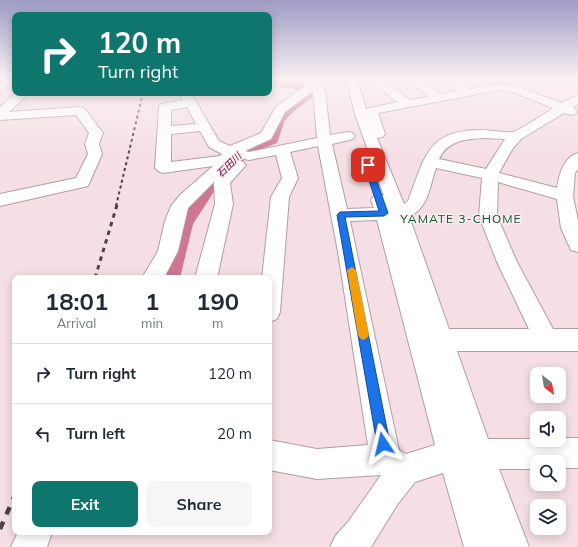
<!DOCTYPE html>
<html lang="en">
<head>
<meta charset="utf-8">
<style>
  body { margin:0; font-family:Mulish,"Noto Sans JP",sans-serif; background:#f6f6f7; color:#1f2937; height:100vh; display:flex; flex-direction:column; font-size:15px; white-space:nowrap }
  * { box-sizing:border-box; margin:0 }
  p { font-size:13px; color:#747a83 }
  .icon { flex:none; width:22px; height:22px; fill:none; stroke:currentColor; stroke-width:2; stroke-linecap:round; stroke-linejoin:round }
  .map { position:relative; flex:1; overflow:hidden }
  .drawer { position:absolute; left:12px; top:275px; width:260px; height:260px; display:flex; flex-direction:column; background:#fff; border-radius:8px; box-shadow:0 2px 10px #0003 }
  .drawer>* { flex:none }
  .hud { position:absolute; left:12px; top:12px; width:260px; height:84px; border-radius:8px; box-shadow:0 2px 10px #0003; background:#0f766e; color:#fff; overflow:hidden }
  .needle { width:26px; rotate:149deg }
  .buttons { position:absolute; left:530px; top:367px; display:grid; gap:8px }
  .buttons a { display:grid; place-items:center; width:36px; height:36px; border-radius:8px; background:#fff; box-shadow:0 2px 10px #0003; font-size:20px }
  .pin { position:absolute; display:grid; place-items:center; width:34px; height:34px; color:#fff; margin:-17px; border-radius:8px; box-shadow:0 2px 6px #0006 }
  .me { position:absolute; width:44px; margin:-22px; rotate:350deg; stroke-linejoin:round; filter:drop-shadow(0 0 3px #0008) }
  .turn { display:flex; align-items:center; gap:14px; height:84px; padding:0 20px; font-size:18px }
  .turn .icon { width:52px; height:52px; stroke-width:2.5 }
  .turn b { display:block; font-size:28px; line-height:34px }
  .eta { display:flex; justify-content:space-evenly; align-items:center; height:68px; text-align:center }
  .eta b { font-size:24px; font-weight:700; line-height:28px }
  .primary-button { display:flex; gap:8px; margin-top:auto; padding:8px 20px }
  .primary-button a { flex:1; height:46px; border-radius:8px; background:#0f766e; color:#fff; font-size:16px; font-weight:700; line-height:46px; text-align:center }
  .primary-button a+a { background:#f6f6f7; color:#1f2937 }
  ul { padding:0; list-style:none }
  li { display:flex; align-items:center; gap:12px; height:60px; padding:0 20px; border-top:1px solid #e0e1e3 }
  li div { flex:1 }
  li b { display:block; font-size:15px }
  li em { font-style:normal }
  .map>svg:first-child { display:block }
  .lines { fill:none; stroke-linecap:round; stroke-linejoin:round }
  .river { fill:#d27591; fill-rule:evenodd }
  .minor-casing { stroke:#b29da2; stroke-width:2 }
  .minor { fill:#fff; fill-rule:evenodd }
  .rail-far2 { stroke:#4d4244; stroke-width:2; stroke-dasharray:3 3; stroke-linecap:butt }
  .rail-far1 { stroke:#4d4244; stroke-width:3; stroke-dasharray:4.5 4.5; stroke-linecap:butt }
  .rail { stroke:#4d4244; stroke-width:4.5; stroke-dasharray:8 8; stroke-linecap:butt }
  .route { fill:#1a73e8; stroke:#114b97 }
  .slow { fill:#f59e0b }
  .labels { text-anchor:middle; dominant-baseline:central; stroke-width:3; stroke-linejoin:round; paint-order:stroke }
  .far-water-label { font-size:10px; font-style:italic; fill:#760039; stroke:#fceef2 }
  .neighbourhood-label { font-size:12px; letter-spacing:1px; fill:#085529; stroke:#fceef2 }
</style>
</head>
<body>
<div class="map">
<svg width="578" height="547" viewBox="0 0 578 547">
  <rect width="100%" height="100%" fill="#f5dfe4"/>
  <g class="lines">
    <!-- river -->
    <path class="river" d="M272 79H288L315 84 320 92 294 111 285 120 277 143 251 153 215 190 193 224 180 278H154L171 223 201 182 239 145 264 136 273 116 284 105 305 91 281 87Z"/>
    <!-- minor casing -->
    <g class="minor-casing">
      <g id="minor">
        <path d="M300 79H323L319 84 325 91 330 135 348 132 353 133 355 136 353 139 332 144 347 209 374 208 371 200 374 196 380 194 384 196 355 114 346 79H357L366 109 397 102 369 79H381L410 100 429 97 406 79H419L441 94 458 91 443 79H456L471 89 499 84 515 86 562 103 578 95V104L573 107 577 111 575 114 571 115 564 113 521 139 513 148 499 173 557 188C559 176 563 157 578 153V169L575 173 573 196 578 221V252L571 250 561 228 557 199 498 182 497 216 517 262 553 329H578V351H457L488 439H537V440H559V438H578V468H559V462H537V469H499L529 547H464L443 473 415 482 397 505 371 547H330L336 535 348 522 381 475 317 479 269 470V440L317 449 368 445 338 252 318 146 290 152 298 178 289 197 280 312 277 319 269 322V278H262L271 197 282 178 276 155 249 160 235 157 234 161 238 160 243 162 246 165 230 183 233 204 217 278H195L215 204 214 182 188 208 178 251 164 278H142L158 251 165 221 171 206 180 195 213 166 163 173 158 171 155 168 159 107 161 104 183 100 179 93H191L219 141 230 146 261 133 276 107 306 85ZM499 90 513 92 553 108C546 113 520 130 513 132 505 133 489 130 479 130 426 131 425 158 408 201L404 204 377 138 383 137 385 134 378 113ZM313 91 317 138 249 152 245 151 271 139 285 112ZM187 107 196 124 171 126V110ZM200 131 209 147 222 154 220 156 171 162V134ZM485 138 505 139 486 169 439 159C448 140 466 139 485 138ZM436 168 482 178 479 216 497 262 529 329H449L409 216C428 210 430 185 436 168ZM377 220 435 445 406 454 399 450 350 221Z"/>
        <path d="M16 93H29L9 112 80 107 84 108 103 133 99 144 102 154 88 186 0 206V194L76 178 88 154 85 144 89 133 76 115 0 120V107Z"/>
        <path d="M18 532H52L47 547H11Z"/>
      </g>
    </g>
    <!-- minor -->
    <use href="#minor" class="minor"/>
    <!-- rail-far2 -->
    <path class="rail-far2" d="M116 206 143 93"/>
    <!-- rail-far1 -->
    <path class="rail-far1" d="M95 278 117 205"/>
    <!-- rail -->
    <path class="rail" d="M0 529 15 495"/>
  </g>
  <!-- sky -->
  <linearGradient id="sky" x2="0" y2="1"><stop stop-color="#9f9bc5"/><stop offset="0.51" stop-color="#faf1f3"/><stop offset="1" stop-color="#faf1f3" stop-opacity="0"/></linearGradient>
  <rect width="578" height="156" fill="url(#sky)"/>
  <!-- route -->
  <path class="route" d="M365 164 371 165 388 213 384 216 345 217 390 444 388 449 383 451 379 449 377 444 337 215 340 212 379 211 364 165Z"/>
  <!-- slow -->
  <path class="slow" d="M352 267 356 270 369 335 367 338 363 340 360 338 358 335 347 270Z"/>
  <g class="labels">
    <!-- far-water labels -->
    <g class="far-water-label">
      <text transform="translate(229 165) rotate(-45)">石田川</text>
    </g>
    <!-- neighbourhood labels -->
    <g class="neighbourhood-label">
      <text x="461" y="218">YAMATE 3-CHOME</text>
    </g>
  </g>
</svg>
<div class="buttons">
<a><svg class="needle" viewBox="-14 -14 28 28"><path d="M0-13l5 13h-10z" fill="#e53935"/><path d="M0 13l5-13h-10z" fill="#747a83"/></svg></a>
<a><svg class="icon" aria-label="sound" viewBox="0 0 24 24"><path d="M4 9h4l5-4v14l-5-4H4zM17 9q2 3 0 6"/></svg></a>
<a><svg class="icon" aria-label="search" viewBox="0 0 24 24"><circle cx="10" cy="10" r="6"/><path d="M15 15l6 6"/></svg></a>
<a><svg class="icon" aria-label="layers" viewBox="0 0 24 24"><path d="M12 4l9 5-9 5-9-5zM3 14l9 5 9-5"/></svg></a>
</div>
<div class="pin" style="left:368px;top:165px;background:#d93025"><svg class="icon" aria-label="arrive" viewBox="0 0 24 24"><path d="M6 21V4h12l-3 4 3 4H6"/></svg></div>
<svg class="me" style="left:383px;top:444px" viewBox="-20 -20 40 40"><path d="M0-17L14 15 0 8-14 15z" fill="#1a73e8" stroke="#fff" stroke-width="4"/></svg>
<div class="hud">
<div class="turn"><svg class="icon" aria-label="right" viewBox="0 0 24 24"><path d="M7 20v-9h11M14 6l5 5-5 5"/></svg><div><b>120 m</b>Turn right</div></div>
</div>
<section class="drawer">
<div class="eta">
<div><b>18:01</b><p>Arrival</p></div>
<div><b>1</b><p>min</p></div>
<div><b>190</b><p>m</p></div>
</div>
<ul>
<li><svg class="icon" aria-label="right" viewBox="0 0 24 24"><path d="M7 20v-9h11M14 6l5 5-5 5"/></svg><div><b>Turn right</b></div><em>120 m</em></li>
<li><svg class="icon" aria-label="left" viewBox="0 0 24 24"><path d="M17 20v-9H6M10 6l-5 5 5 5"/></svg><div><b>Turn left</b></div><em>20 m</em></li>
</ul>
<div class="primary-button"><a>Exit</a><a>Share</a></div>
</section>
</div>
</body>
</html>
